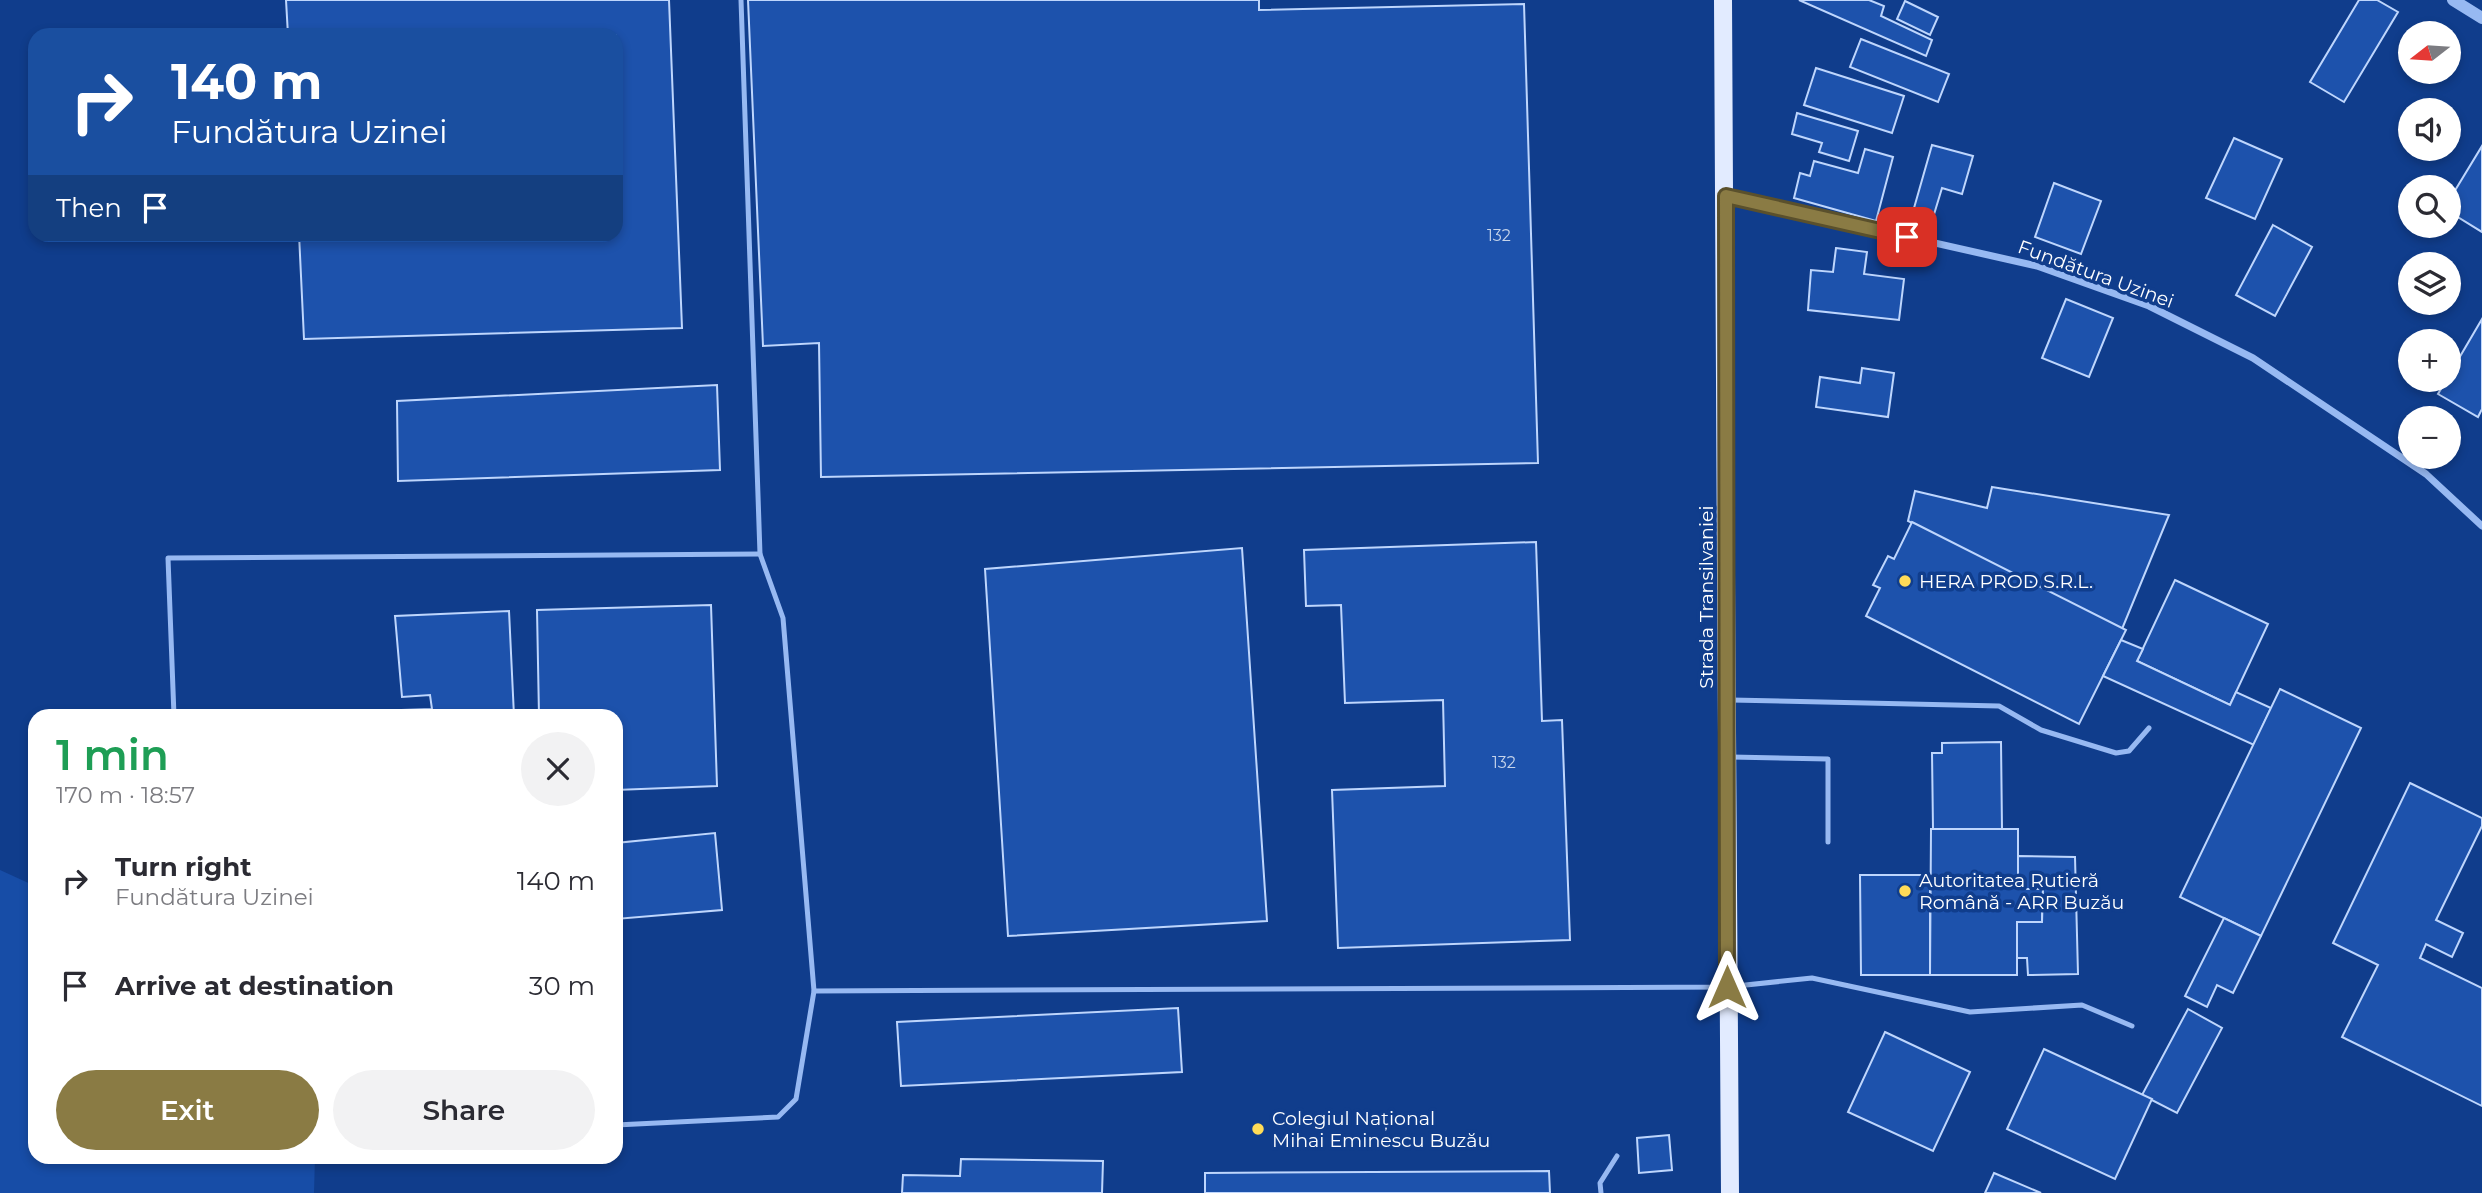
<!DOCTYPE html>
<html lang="en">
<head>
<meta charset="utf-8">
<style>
  body { margin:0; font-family:Montserrat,sans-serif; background:#f2f2f3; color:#2b2b33; height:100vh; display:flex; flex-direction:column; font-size:26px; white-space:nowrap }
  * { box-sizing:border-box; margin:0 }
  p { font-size:23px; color:#7c7c81 }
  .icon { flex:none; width:38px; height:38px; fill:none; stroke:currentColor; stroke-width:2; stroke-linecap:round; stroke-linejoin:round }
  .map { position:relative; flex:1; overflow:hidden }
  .details { position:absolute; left:28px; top:709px; width:595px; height:455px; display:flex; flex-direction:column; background:#fff; border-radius:21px; box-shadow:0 4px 10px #0003 }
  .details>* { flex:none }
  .top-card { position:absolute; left:28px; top:28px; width:595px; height:214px; border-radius:21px; box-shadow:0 4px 10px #0003; background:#1a4fa0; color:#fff; overflow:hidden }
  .needle { width:46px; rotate:253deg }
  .controls { position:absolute; left:2398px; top:21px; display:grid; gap:14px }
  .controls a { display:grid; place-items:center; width:63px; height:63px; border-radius:50%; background:#fff; box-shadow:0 4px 10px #0003; font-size:35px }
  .pin { position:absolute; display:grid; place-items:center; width:60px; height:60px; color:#fff; margin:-30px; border-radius:14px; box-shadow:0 4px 10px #0006 }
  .me { position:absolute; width:77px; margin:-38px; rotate:0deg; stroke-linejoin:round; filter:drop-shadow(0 0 5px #0008) }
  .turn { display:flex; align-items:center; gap:24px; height:147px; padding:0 28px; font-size:32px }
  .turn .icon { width:91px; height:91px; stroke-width:2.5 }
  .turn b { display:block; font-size:49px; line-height:60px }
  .then { display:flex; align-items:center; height:66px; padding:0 28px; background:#0003; gap:14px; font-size:26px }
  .round { display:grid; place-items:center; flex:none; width:74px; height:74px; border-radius:37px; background:#f2f2f3 }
  .headline { display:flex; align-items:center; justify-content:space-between; height:119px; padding:0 28px }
  h1 { font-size:42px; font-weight:600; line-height:52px; color:#1e9e55 }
  .cta { display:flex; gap:14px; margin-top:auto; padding:14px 28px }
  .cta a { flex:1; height:80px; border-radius:42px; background:#8a7b44; color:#fff; font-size:28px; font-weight:600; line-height:80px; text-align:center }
  .cta a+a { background:#f2f2f3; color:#2b2b33 }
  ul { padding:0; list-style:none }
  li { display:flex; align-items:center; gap:21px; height:105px; padding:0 28px }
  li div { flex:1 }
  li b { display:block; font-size:26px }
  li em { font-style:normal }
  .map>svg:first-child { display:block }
  .green { fill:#174da7 }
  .building { fill:#1d52ac; stroke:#bed6fd; stroke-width:2 }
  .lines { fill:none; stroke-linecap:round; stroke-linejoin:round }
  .service { stroke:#97b9f2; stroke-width:5 }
  .minor { stroke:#97b9f2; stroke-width:7 }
  .tertiary { stroke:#97b9f2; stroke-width:12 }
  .primary { stroke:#e2ebff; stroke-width:18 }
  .route-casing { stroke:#5a502c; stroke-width:18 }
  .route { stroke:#8a7b44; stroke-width:12 }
  .poi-dot { fill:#ffdc58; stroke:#103d8c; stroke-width:2.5 }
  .labels { text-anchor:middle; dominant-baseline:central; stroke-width:7; stroke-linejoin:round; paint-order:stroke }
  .number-label { font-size:16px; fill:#c6d4ea }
  .street-label { font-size:19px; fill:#fff; stroke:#103d8c }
  .poi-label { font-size:19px; fill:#fff; stroke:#103d8c; text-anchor:start }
</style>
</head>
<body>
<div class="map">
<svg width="2482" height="1193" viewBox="0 0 2482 1193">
  <rect width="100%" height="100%" fill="#103d8c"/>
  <!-- green -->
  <path class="green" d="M0 870 35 886V1157H315L314 1193H0Z"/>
  <!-- building -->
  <g class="building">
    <path d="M286 0H669L682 328 304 339 299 234H616V35H288Z"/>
    <path d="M748 0H1259V10L1524 4 1538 463 821 477 819 343 763 346Z"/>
    <path d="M1799 0H1869L1884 6 1881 16 1932 40 1926 56Z"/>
    <path d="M2359 0H2377L2398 12 2344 102 2310 82Z"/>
    <path d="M1905 1 1938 17 1930 35 1897 19Z"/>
    <path d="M1861 39 1949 74 1938 102 1850 67Z"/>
    <path d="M1816 68 1904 96 1892 133 1804 105Z"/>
    <path d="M1797 113 1858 131 1849 161 1819 152 1822 143 1792 134Z"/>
    <path d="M2234 138 2282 159 2255 219 2206 198Z"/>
    <path d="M1932 145 1973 156 1962 194 1942 188 1932 221 1912 215Z"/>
    <path d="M2482 146V232L2448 211V202Z"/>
    <path d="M1865 149 1893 157 1876 221 1794 198 1800 173 1810 176 1814 161 1858 173Z"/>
    <path d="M2054 183 2101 201 2081 254 2035 237Z"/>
    <path d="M2273 225 2312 247 2275 316 2236 295Z"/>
    <path d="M1836 248 1867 252 1864 274 1904 279 1899 320 1808 310 1811 270 1833 272Z"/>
    <path d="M2066 299 2113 318 2089 377 2042 358Z"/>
    <path d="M2482 319V409L2478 417 2438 394Z"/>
    <path d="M1862 368 1894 373 1888 417 1816 407 1820 377 1860 383Z"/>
    <path d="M717 385 720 470 398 481 397 401Z"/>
    <path d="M1992 487 2169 515 2122 629 1908 521 1915 491 1987 508Z"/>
    <path d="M1912 522 2126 630 2079 724 1866 616 1880 588 1873 585 1888 556 1894 559Z"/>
    <path d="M1536 542 1542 721 1562 720 1570 940 1338 948 1332 790 1445 786 1443 700 1345 703 1341 605 1306 606 1304 550Z"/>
    <path d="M1242 548 1267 921 1008 936 985 569Z"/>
    <path d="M2175 580 2268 624 2230 705 2137 661Z"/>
    <path d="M711 605 717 786 616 790V716H539L537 610Z"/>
    <path d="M509 611 514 716H402V710L432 709 430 695 402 697 395 616Z"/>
    <path d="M2121 640 2143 649 2137 661 2230 705 2236 692 2271 708 2254 745 2103 676Z"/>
    <path d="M2280 689 2361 728 2261 936 2180 897Z"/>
    <path d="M2001 742 2002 829H1933L1932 753H1942V743Z"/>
    <path d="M2410 783 2482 818V826L2436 920 2463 933 2452 957 2426 944 2420 958 2482 988V1106L2342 1037 2378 965 2333 943Z"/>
    <path d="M1931 829H2018V889H2043L2042 922H2017V975H1930Z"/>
    <path d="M715 833 722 910 616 919V843Z"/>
    <path d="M2018 856 2075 857 2078 974 2028 975 2027 958H2017V922H2042L2043 889H2018Z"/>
    <path d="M1860 875H1930V975H1861Z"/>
    <path d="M2224 918 2261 936 2233 993 2217 985 2207 1007 2185 996Z"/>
    <path d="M1178 1008 1182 1072 901 1086 897 1022Z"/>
    <path d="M2188 1009 2222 1028 2177 1113 2142 1095Z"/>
    <path d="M1885 1032 1970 1072 1933 1151 1848 1112Z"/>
    <path d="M2044 1049 2152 1099 2115 1179 2007 1129Z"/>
    <path d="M1669 1135 1672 1170 1639 1173 1637 1138Z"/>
    <path d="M961 1159 1103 1161 1102 1193H902L903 1175 960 1176Z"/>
    <path d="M1549 1171 1550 1193H1205V1173Z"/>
    <path d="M1994 1173 2041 1193H1985Z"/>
  </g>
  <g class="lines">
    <!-- service -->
    <g class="service">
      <path d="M1731 700 1999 706 2041 730 2116 753 2129 751 2149 728"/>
      <path d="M174 716 168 558 760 554"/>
      <path d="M1731 757 1828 759V842"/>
      <path d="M814 991 1727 987 1812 978 1970 1012 2082 1005 2132 1026"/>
      <path d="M616 1125 778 1117 796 1099 814 991 783 618 760 554 741 0"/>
      <path d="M1601 1193 1600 1183 1617 1156"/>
    </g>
    <!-- minor -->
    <path class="minor" d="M1726 196 2037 266 2149 306 2253 358 2426 474 2482 526"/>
    <!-- tertiary -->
    <path class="tertiary" d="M2453 0 2482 18"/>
    <!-- primary -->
    <path class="primary" d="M1723 0C1728 398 1724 795 1730 1193"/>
  </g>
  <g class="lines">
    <!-- route casing -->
    <g class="route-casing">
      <path id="route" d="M1727 987 1726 196 1907 237"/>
    </g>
    <!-- route -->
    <use href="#route" class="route"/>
  </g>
  <!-- markers -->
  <g class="poi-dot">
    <circle cx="1905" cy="581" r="7"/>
    <circle cx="1905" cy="891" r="7"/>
    <circle cx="1258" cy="1129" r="7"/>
  </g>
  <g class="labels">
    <!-- number labels -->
    <g class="number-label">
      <text x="1499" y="235">132</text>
      <text x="1504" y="762">132</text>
    </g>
    <!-- street labels -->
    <g class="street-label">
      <text transform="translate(2096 274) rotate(20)">Fundătura Uzinei</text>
      <text transform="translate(1706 597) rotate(-90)">Strada Transilvaniei</text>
    </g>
    <!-- poi labels -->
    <g class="poi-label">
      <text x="1919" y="581">HERA PROD S.R.L.</text>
      <text x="1919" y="880">Autoritatea Rutieră<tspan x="1919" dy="22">Română - ARR Buzău</tspan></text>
      <text x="1272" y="1118">Colegiul Național<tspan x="1272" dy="22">Mihai Eminescu Buzău</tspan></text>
    </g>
  </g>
</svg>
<div class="controls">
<a><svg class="needle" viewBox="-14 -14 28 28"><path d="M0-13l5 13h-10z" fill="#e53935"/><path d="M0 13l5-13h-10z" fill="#7c7c81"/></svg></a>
<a><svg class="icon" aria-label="sound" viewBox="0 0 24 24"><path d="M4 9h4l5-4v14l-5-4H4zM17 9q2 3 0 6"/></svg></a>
<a><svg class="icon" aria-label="search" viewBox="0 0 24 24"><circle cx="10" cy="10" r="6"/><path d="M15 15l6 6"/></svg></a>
<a><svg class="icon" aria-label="layers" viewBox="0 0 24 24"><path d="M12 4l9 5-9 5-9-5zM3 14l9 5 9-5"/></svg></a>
<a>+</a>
<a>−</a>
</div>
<div class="pin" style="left:1907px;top:237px;background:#d93025"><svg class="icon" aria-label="arrive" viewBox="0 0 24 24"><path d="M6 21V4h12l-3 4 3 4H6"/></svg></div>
<svg class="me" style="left:1727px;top:987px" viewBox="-20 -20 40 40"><path d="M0-17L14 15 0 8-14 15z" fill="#8a7b44" stroke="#fff" stroke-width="4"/></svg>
<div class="top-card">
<div class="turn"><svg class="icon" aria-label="right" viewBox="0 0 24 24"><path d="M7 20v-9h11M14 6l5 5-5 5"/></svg><div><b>140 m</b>Fundătura Uzinei</div></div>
<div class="then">Then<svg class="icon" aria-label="arrive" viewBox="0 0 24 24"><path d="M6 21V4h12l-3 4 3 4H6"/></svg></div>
</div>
<section class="details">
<div class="headline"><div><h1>1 min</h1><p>170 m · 18:57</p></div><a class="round"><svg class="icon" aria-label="close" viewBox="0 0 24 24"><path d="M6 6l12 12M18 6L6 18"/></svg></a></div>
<ul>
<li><svg class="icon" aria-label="right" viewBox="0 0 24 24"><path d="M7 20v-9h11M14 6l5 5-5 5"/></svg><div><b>Turn right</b><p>Fundătura Uzinei</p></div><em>140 m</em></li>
<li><svg class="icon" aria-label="arrive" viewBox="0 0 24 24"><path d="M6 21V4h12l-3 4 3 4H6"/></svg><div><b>Arrive at destination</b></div><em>30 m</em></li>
</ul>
<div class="cta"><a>Exit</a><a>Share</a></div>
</section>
</div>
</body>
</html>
